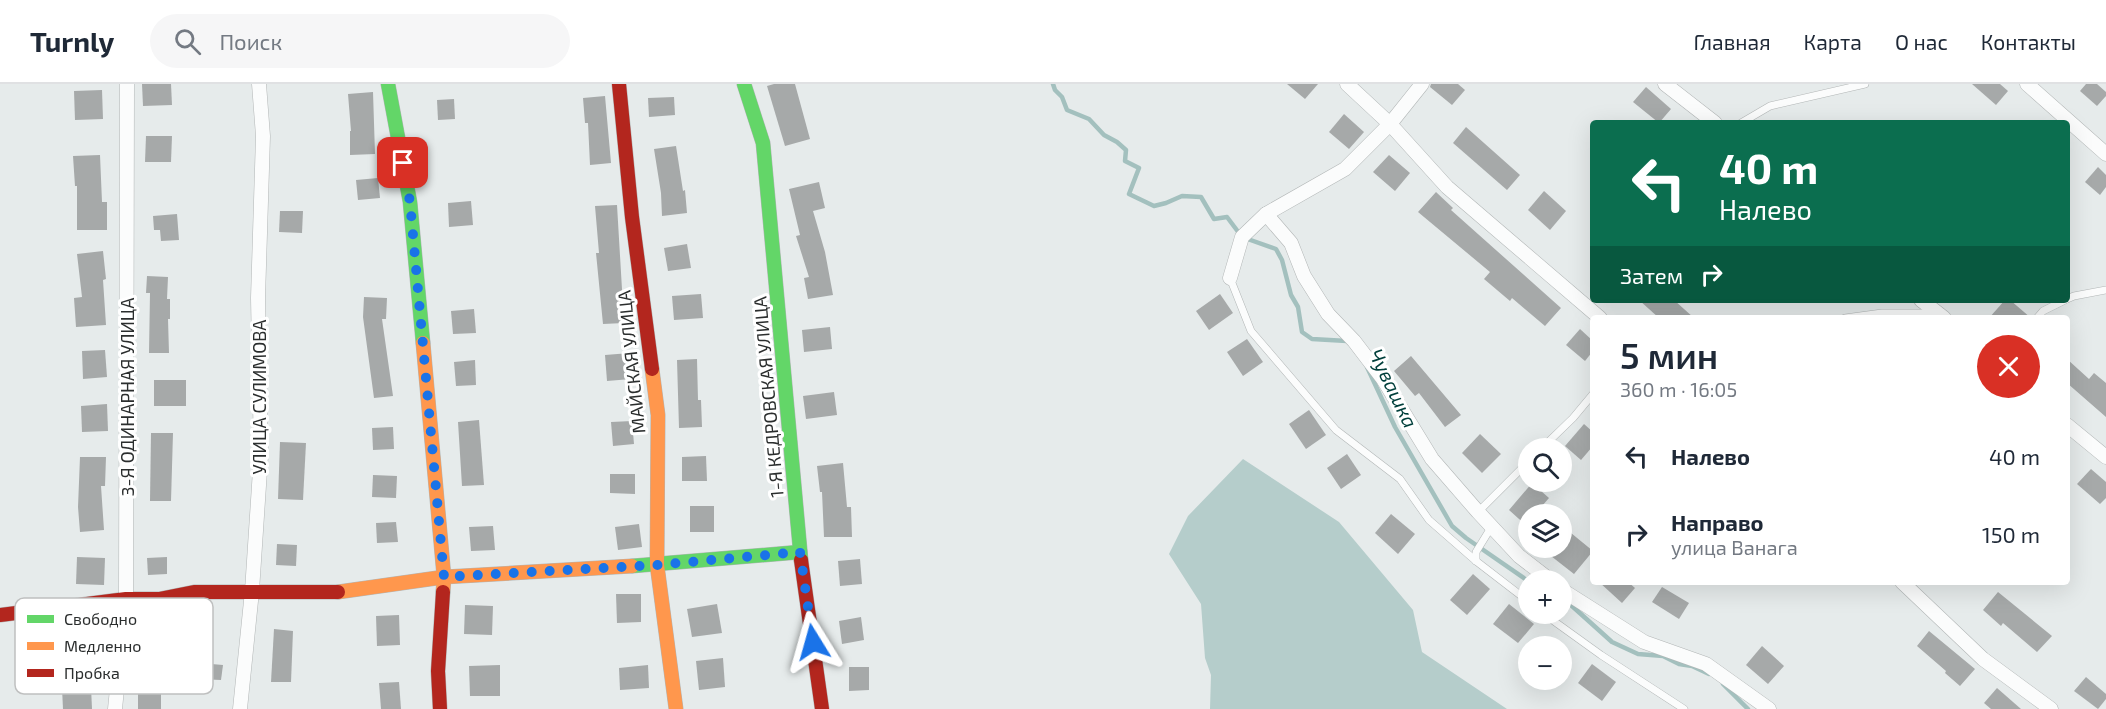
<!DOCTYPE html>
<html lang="ru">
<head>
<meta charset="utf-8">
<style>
  body { margin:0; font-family:"Exo 2",sans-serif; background:#f6f6f7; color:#1f2937; height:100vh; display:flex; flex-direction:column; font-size:22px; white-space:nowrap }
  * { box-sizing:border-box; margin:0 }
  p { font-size:20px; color:#747a83 }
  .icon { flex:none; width:33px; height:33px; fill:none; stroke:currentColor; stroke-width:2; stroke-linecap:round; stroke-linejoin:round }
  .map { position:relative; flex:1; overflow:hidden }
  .panel { position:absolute; left:1590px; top:231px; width:480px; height:270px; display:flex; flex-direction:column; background:#fff; border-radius:6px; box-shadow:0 6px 24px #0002 }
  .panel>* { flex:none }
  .banner { position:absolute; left:1590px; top:36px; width:480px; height:183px; border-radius:6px; box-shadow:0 6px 24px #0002; background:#0b6e4f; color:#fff; overflow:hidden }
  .buttons { position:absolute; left:1518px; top:354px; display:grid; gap:12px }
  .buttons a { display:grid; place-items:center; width:54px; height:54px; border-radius:50%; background:#fff; box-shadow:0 6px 24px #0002; font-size:30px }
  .pin { position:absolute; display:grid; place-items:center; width:51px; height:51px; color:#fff; margin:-26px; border-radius:12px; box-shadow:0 3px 9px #0006 }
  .me { position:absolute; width:66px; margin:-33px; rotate:352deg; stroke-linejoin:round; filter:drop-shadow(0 0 4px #0008) }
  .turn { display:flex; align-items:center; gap:21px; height:126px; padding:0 30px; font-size:27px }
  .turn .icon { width:78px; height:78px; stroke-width:2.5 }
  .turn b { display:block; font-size:42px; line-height:51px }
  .then { display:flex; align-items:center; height:57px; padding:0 30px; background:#0003; gap:12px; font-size:22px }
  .round { display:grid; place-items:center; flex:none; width:63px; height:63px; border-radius:32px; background:#f6f6f7 }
  .overview { display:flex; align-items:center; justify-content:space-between; height:102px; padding:0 30px }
  h1 { font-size:36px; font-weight:600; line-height:45px }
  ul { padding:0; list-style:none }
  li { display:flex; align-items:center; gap:18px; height:78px; padding:0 30px }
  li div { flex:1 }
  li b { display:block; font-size:22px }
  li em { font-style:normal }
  header { display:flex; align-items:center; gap:36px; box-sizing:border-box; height:84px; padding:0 30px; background:#fff; border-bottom:2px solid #e0e1e3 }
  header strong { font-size:28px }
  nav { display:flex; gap:33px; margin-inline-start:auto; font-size:21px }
  .search { width:420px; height:54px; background:#f6f6f7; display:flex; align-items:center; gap:15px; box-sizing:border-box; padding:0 21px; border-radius:33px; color:#747a83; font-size:22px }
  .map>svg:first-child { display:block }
  .forest { fill:#b5cdcb }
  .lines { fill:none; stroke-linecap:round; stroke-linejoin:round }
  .stream { stroke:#a3c0be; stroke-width:4.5 }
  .building { fill:#a6a9a9 }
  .lane-casing { stroke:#b2b6b6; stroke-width:8 }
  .street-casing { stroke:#b2b6b6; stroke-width:15 }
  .fast-casing { stroke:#b2b6b6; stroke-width:15 }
  .slow-casing { stroke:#b2b6b6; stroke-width:15 }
  .jam-casing { stroke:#b2b6b6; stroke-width:15 }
  .lane { stroke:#fbfcfc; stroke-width:7 }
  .street { stroke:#fbfcfc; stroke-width:14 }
  .fast { stroke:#63d668; stroke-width:14 }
  .slow { stroke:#ff974d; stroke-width:14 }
  .jam { stroke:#b3261e; stroke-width:14 }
  .route { stroke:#1a73e8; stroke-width:10; stroke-dasharray:0 18 }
  .labels { text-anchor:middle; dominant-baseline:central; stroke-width:6; stroke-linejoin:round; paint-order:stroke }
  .street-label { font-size:18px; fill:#2b2e2e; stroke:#fff }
  .water-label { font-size:20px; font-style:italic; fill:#003f3b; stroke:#fff }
  .key { fill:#fff; stroke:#bfc0c0; stroke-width:1.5 }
  .key-label { font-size:16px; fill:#2b2e2e }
</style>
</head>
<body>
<header>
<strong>Turnly</strong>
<div class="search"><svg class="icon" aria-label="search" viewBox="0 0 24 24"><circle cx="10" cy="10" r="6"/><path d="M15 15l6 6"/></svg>Поиск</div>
<nav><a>Главная</a><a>Карта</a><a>О нас</a><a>Контакты</a></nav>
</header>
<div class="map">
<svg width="2106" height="625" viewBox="0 0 2106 625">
  <rect width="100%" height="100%" fill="#e6ebeb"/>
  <!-- forest -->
  <path class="forest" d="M1243 375 1339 438 1413 526 1422 568 1507 625H1210L1211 591 1205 574 1201 520 1169 470 1188 432Z"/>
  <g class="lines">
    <!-- stream -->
    <g class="stream">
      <path d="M1053 0 1055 6 1062 13 1067 26 1089 35 1104 51 1117 58 1126 66 1125 77 1139 84 1129 110 1154 122 1166 119 1182 112 1201 113 1214 135 1227 133 1242 153 1276 165 1282 176 1291 211 1298 223 1302 248 1312 255 1347 257"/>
      <path d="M1367 283 1395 343 1452 442 1466 454 1528 497"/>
      <path d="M1562 513 1612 558 1638 570 1663 572 1679 580 1692 582 1709 590"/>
      <path d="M1723 600 1748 625"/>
    </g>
  </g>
  <!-- building -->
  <g class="building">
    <path d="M142 0H171L172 21 143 22Z"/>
    <path d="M774 0H795L810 55 785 62 767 2Z"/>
    <path d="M1287 0H1318L1305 15Z"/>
    <path d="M1431 0H1458L1465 6 1452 21 1430 3Z"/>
    <path d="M1972 0H2000L2008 7 1996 21Z"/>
    <path d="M2086 0H2097L2106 8V12L2097 22 2080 7Z"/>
    <path d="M1646 3 1671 25 1659 39 1633 18Z"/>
    <path d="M102 6 103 35 75 36 74 7Z"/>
    <path d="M373 8 375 70 350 71V47H351L348 10Z"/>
    <path d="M605 12 611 79 590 81 588 39H585L583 14Z"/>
    <path d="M674 13 675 31 649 33 648 14Z"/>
    <path d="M454 15 455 35 438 36 437 16Z"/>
    <path d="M1344 30 1364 48 1349 65 1329 48Z"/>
    <path d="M1466 43 1520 91 1507 106 1453 59Z"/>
    <path d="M146 52H172L171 78H145Z"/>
    <path d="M676 62 683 107 685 106 687 129 662 132 661 109 654 65Z"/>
    <path d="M100 71 102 118H107V146H77V102H75L73 72Z"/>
    <path d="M1389 71 1410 89 1395 107 1373 88Z"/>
    <path d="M2098 83 2106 91V103L2100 111 2085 98Z"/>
    <path d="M378 94 380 114 358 116 356 96Z"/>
    <path d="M819 98 825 124 813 127 825 168 833 211 808 215 804 194 809 193 796 152 800 151 789 105Z"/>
    <path d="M1544 107 1566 127 1550 146 1528 126Z"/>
    <path d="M1436 108 1453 124 1451 126 1561 224 1545 242 1512 214 1510 217 1484 195 1490 188 1418 128Z"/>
    <path d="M471 117 473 141 449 143 448 119Z"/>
    <path d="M617 121 624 239 603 240 596 169H599L595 122Z"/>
    <path d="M280 127H303L302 149 279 148Z"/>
    <path d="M177 130 179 156 161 157 160 146H154L153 132Z"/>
    <path d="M687 160 691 184 668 187 664 164Z"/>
    <path d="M103 167 106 195 103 196 106 241 76 243 74 214 82 213 77 170Z"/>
    <path d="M147 192 168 193 167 215H170V235H168L169 269H149L150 209H146Z"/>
    <path d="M701 210 703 234 674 236 672 212Z"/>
    <path d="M1220 210 1233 229 1209 246 1196 227Z"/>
    <path d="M364 213 387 214 386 235H382L393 312 374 314 363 233Z"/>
    <path d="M1639 216H1674L1694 234H1659Z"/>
    <path d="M2005 216H2010L2031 234H1989Z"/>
    <path d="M474 225 476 249 453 250 451 227Z"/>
    <path d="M830 243 832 265 804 268 802 246Z"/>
    <path d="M1580 245 1593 257V267L1585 277 1566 261Z"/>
    <path d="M1247 255 1263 278 1243 292 1227 268Z"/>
    <path d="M105 266 107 293 83 295 82 267Z"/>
    <path d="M630 269 631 295 607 297 605 271Z"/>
    <path d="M1411 272 1461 331 1445 343 1419 309 1415 312 1394 287Z"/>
    <path d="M697 275 698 316H701L702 343 679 344 677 276Z"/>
    <path d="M2067 275 2089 295 2094 289 2106 299V333L2067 299Z"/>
    <path d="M475 276 476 301 456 302 454 278Z"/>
    <rect x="154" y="296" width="32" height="26"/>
    <path d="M834 308 837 331 806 335 803 312Z"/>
    <path d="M107 320 108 347 82 348 81 322Z"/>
    <path d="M1309 326 1326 351 1306 365 1289 340Z"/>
    <path d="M479 336 484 401 462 402 458 338Z"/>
    <path d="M632 337 634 360 613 362 611 338Z"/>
    <path d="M1584 340 1593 348V362L1581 376 1565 362Z"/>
    <path d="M393 343 394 365 373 366 372 344Z"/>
    <path d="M151 349H173L171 417H150Z"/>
    <path d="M1480 350 1501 370 1482 389 1462 369Z"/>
    <path d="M280 358 306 359 303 416 278 415Z"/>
    <path d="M1347 370 1361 391 1341 405 1327 384Z"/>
    <path d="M706 372 707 397H682V373Z"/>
    <path d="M80 373H106L105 402H101L104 446 80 448 78 423Z"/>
    <path d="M843 379 847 423H851L852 453H824L822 408H820L817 382Z"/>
    <path d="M2091 385 2106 398V414L2100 420 2077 400Z"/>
    <path d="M610 390H635V410L610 409Z"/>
    <path d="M373 391 397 392 396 414 372 413Z"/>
    <path d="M1532 399 1549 414 1535 430H1528V443L1509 426Z"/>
    <rect x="690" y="422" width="24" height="26"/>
    <path d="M1391 430 1415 450 1398 470 1375 449Z"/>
    <path d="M396 438 398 458 377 459 376 439Z"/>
    <path d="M639 440 642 463 618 466 615 443Z"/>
    <path d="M493 442 495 466 471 467 469 443Z"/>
    <path d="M1571 449 1593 467 1574 490 1551 472 1559 464H1562V460Z"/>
    <path d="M277 460 297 461 296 482 276 481Z"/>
    <path d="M77 473 105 474 104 501 76 500Z"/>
    <path d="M167 473V490L148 491 147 474Z"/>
    <path d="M860 475 862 500 840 502 838 477Z"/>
    <path d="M1473 490 1490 505 1467 531 1450 516Z"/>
    <path d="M1599 498H1628L1635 504 1622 519Z"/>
    <path d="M1662 503 1689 519 1679 535 1652 518Z"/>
    <path d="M1998 508 2052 552 2037 568 2003 539 2001 542 1983 526Z"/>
    <path d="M616 510H641V538L617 539Z"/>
    <path d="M717 520 722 549 692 553 687 525Z"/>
    <path d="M1509 520 1534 540 1518 559 1493 540Z"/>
    <path d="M465 521 493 522 492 551 464 550Z"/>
    <path d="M399 531 400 561 377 562 376 532Z"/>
    <path d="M861 533 864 556 842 560 839 537Z"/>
    <path d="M274 545 293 547 291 598H271Z"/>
    <path d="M1929 547 1975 585 1960 602 1945 589 1946 587 1917 562Z"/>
    <path d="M1762 562 1784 582 1768 600 1746 581Z"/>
    <path d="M723 574 725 603 699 606 696 577Z"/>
    <path d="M200 579 223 581 221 596 198 595Z"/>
    <path d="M1592 580 1616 598 1602 617 1578 599Z"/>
    <path d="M500 581V612H470L469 582Z"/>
    <path d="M648 581 649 604 620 606 619 584Z"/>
    <path d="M849 583H869V606L849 607Z"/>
    <path d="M2086 593 2106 610V615L2098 625 2074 607Z"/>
    <path d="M399 598 401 625H381L379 599Z"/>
    <path d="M91 603 92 625H63L62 604Z"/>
    <rect x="138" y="603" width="23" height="22"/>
    <path d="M1997 604 2021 625H1991L1984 619Z"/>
  </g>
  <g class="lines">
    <!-- lane casing -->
    <g class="lane-casing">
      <g id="lane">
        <path d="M1741 39 1770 22 1865 0"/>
        <path d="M1230 194 1251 247 1336 346 1400 395 1429 436 1476 477 1528 517"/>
        <path d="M2067 215 2074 212 2106 206"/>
        <path d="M1845 234 1882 229H1934"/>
        <path d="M2037 234 2043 227 2065 216"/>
        <path d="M1542 364 1573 334 1593 310"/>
        <path d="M1478 428 1528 378"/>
        <path d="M1476 477V468L1492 442"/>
        <path d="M1544 530 1601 571 1684 625"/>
      </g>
    </g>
    <!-- street casing -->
    <g class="street-casing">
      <g id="street">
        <path d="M1347 0 1390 40 1447 103 1600 234"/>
        <path d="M1665 0 1715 39"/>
        <path d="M2027 0 2106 70"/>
        <path d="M1266 130 1291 159 1304 192 1328 230 1354 257 1383 295 1432 375 1478 428 1519 472 1550 496"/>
        <path d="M1230 194 1242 153 1266 130 1345 85 1390 40 1422 0"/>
        <path d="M1921 216 1944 234"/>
        <path d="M2067 341 2106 373"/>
        <path d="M1902 498 1983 575 2051 625"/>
        <path d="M1562 506 1644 558 1706 580 1769 625"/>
        <path d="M115 625 126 515 127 0"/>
        <path d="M240 625 252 507 261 371 258 214 263 52 259 0"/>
      </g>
    </g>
    <!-- fast casing -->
    <g class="fast-casing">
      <g id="fast">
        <path d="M388 0 410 118 423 259"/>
        <path d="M744 0 763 59 801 476"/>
        <path d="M632 482 800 468"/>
      </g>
    </g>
    <!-- slow casing -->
    <g class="slow-casing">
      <g id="slow">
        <path d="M423 259 444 493 443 508"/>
        <path d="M652 285 658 331 657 481 676 625"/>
        <path d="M338 508 444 493 632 482"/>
      </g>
    </g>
    <!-- jam casing -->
    <g class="jam-casing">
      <g id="jam">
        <path d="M619 0 632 133 652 285"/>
        <path d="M801 476 822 625"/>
        <path d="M0 531 126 515H159L194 508H338"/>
        <path d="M440 625 438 587 443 508"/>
      </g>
    </g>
    <!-- lane -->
    <use href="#lane" class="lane"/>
    <!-- street -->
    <use href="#street" class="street"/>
    <!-- fast -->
    <use href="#fast" class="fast"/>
    <!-- slow -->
    <use href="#slow" class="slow"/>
    <!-- jam -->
    <use href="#jam" class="jam"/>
  </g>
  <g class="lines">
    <!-- route -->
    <path class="route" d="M403 79 410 118 444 493 657 481 800 468 813 558"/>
  </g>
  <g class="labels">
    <!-- street labels -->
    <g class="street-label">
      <text transform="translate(631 278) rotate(-96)">МАЙСКАЯ УЛИЦА</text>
      <text transform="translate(127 313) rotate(-90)">3-Я ОДИНАРНАЯ УЛИЦА</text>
      <text transform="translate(259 313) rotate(-90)">УЛИЦА СУЛИМОВА</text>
      <text transform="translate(768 313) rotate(-95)">1-Я КЕДРОВСКАЯ УЛИЦА</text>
    </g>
    <!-- water labels -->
    <g class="water-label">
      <text transform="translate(1394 304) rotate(64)">Чувашка</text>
    </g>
  </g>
  <!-- legend -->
  <rect x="15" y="514" width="198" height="96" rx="9" class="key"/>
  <rect x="27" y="531" width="27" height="8" fill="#63d668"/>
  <rect x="27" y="558" width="27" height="8" fill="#ff974d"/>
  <rect x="27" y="585" width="27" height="8" fill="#b3261e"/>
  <g class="key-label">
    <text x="64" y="541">Свободно</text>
    <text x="64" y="568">Медленно</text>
    <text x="64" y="595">Пробка</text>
  </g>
</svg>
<div class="buttons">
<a><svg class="icon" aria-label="search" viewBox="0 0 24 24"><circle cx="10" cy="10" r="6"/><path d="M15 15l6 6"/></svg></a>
<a><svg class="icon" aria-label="layers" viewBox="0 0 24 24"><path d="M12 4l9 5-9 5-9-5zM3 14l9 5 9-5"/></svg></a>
<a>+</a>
<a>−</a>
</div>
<div class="pin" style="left:403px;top:79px;background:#d93025"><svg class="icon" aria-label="arrive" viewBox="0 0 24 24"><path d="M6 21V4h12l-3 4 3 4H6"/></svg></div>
<svg class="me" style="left:813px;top:558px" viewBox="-20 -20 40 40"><path d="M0-17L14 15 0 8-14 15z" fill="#1a73e8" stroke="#fff" stroke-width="4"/></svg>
<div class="banner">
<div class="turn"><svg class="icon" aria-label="left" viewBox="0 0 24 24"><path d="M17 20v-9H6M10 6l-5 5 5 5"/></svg><div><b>40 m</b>Налево</div></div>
<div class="then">Затем<svg class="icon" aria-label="right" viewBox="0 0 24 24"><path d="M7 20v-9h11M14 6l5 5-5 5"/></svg></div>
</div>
<section class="panel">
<div class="overview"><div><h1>5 мин</h1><p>360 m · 16:05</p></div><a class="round" style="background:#d93025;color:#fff"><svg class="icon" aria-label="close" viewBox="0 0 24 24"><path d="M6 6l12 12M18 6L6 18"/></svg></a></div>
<ul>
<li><svg class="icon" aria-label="left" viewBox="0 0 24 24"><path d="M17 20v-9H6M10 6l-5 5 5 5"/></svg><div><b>Налево</b></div><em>40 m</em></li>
<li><svg class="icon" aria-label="right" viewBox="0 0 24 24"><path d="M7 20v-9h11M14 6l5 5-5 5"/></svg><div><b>Направо</b><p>улица Ванага</p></div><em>150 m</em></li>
</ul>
</section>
</div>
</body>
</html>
